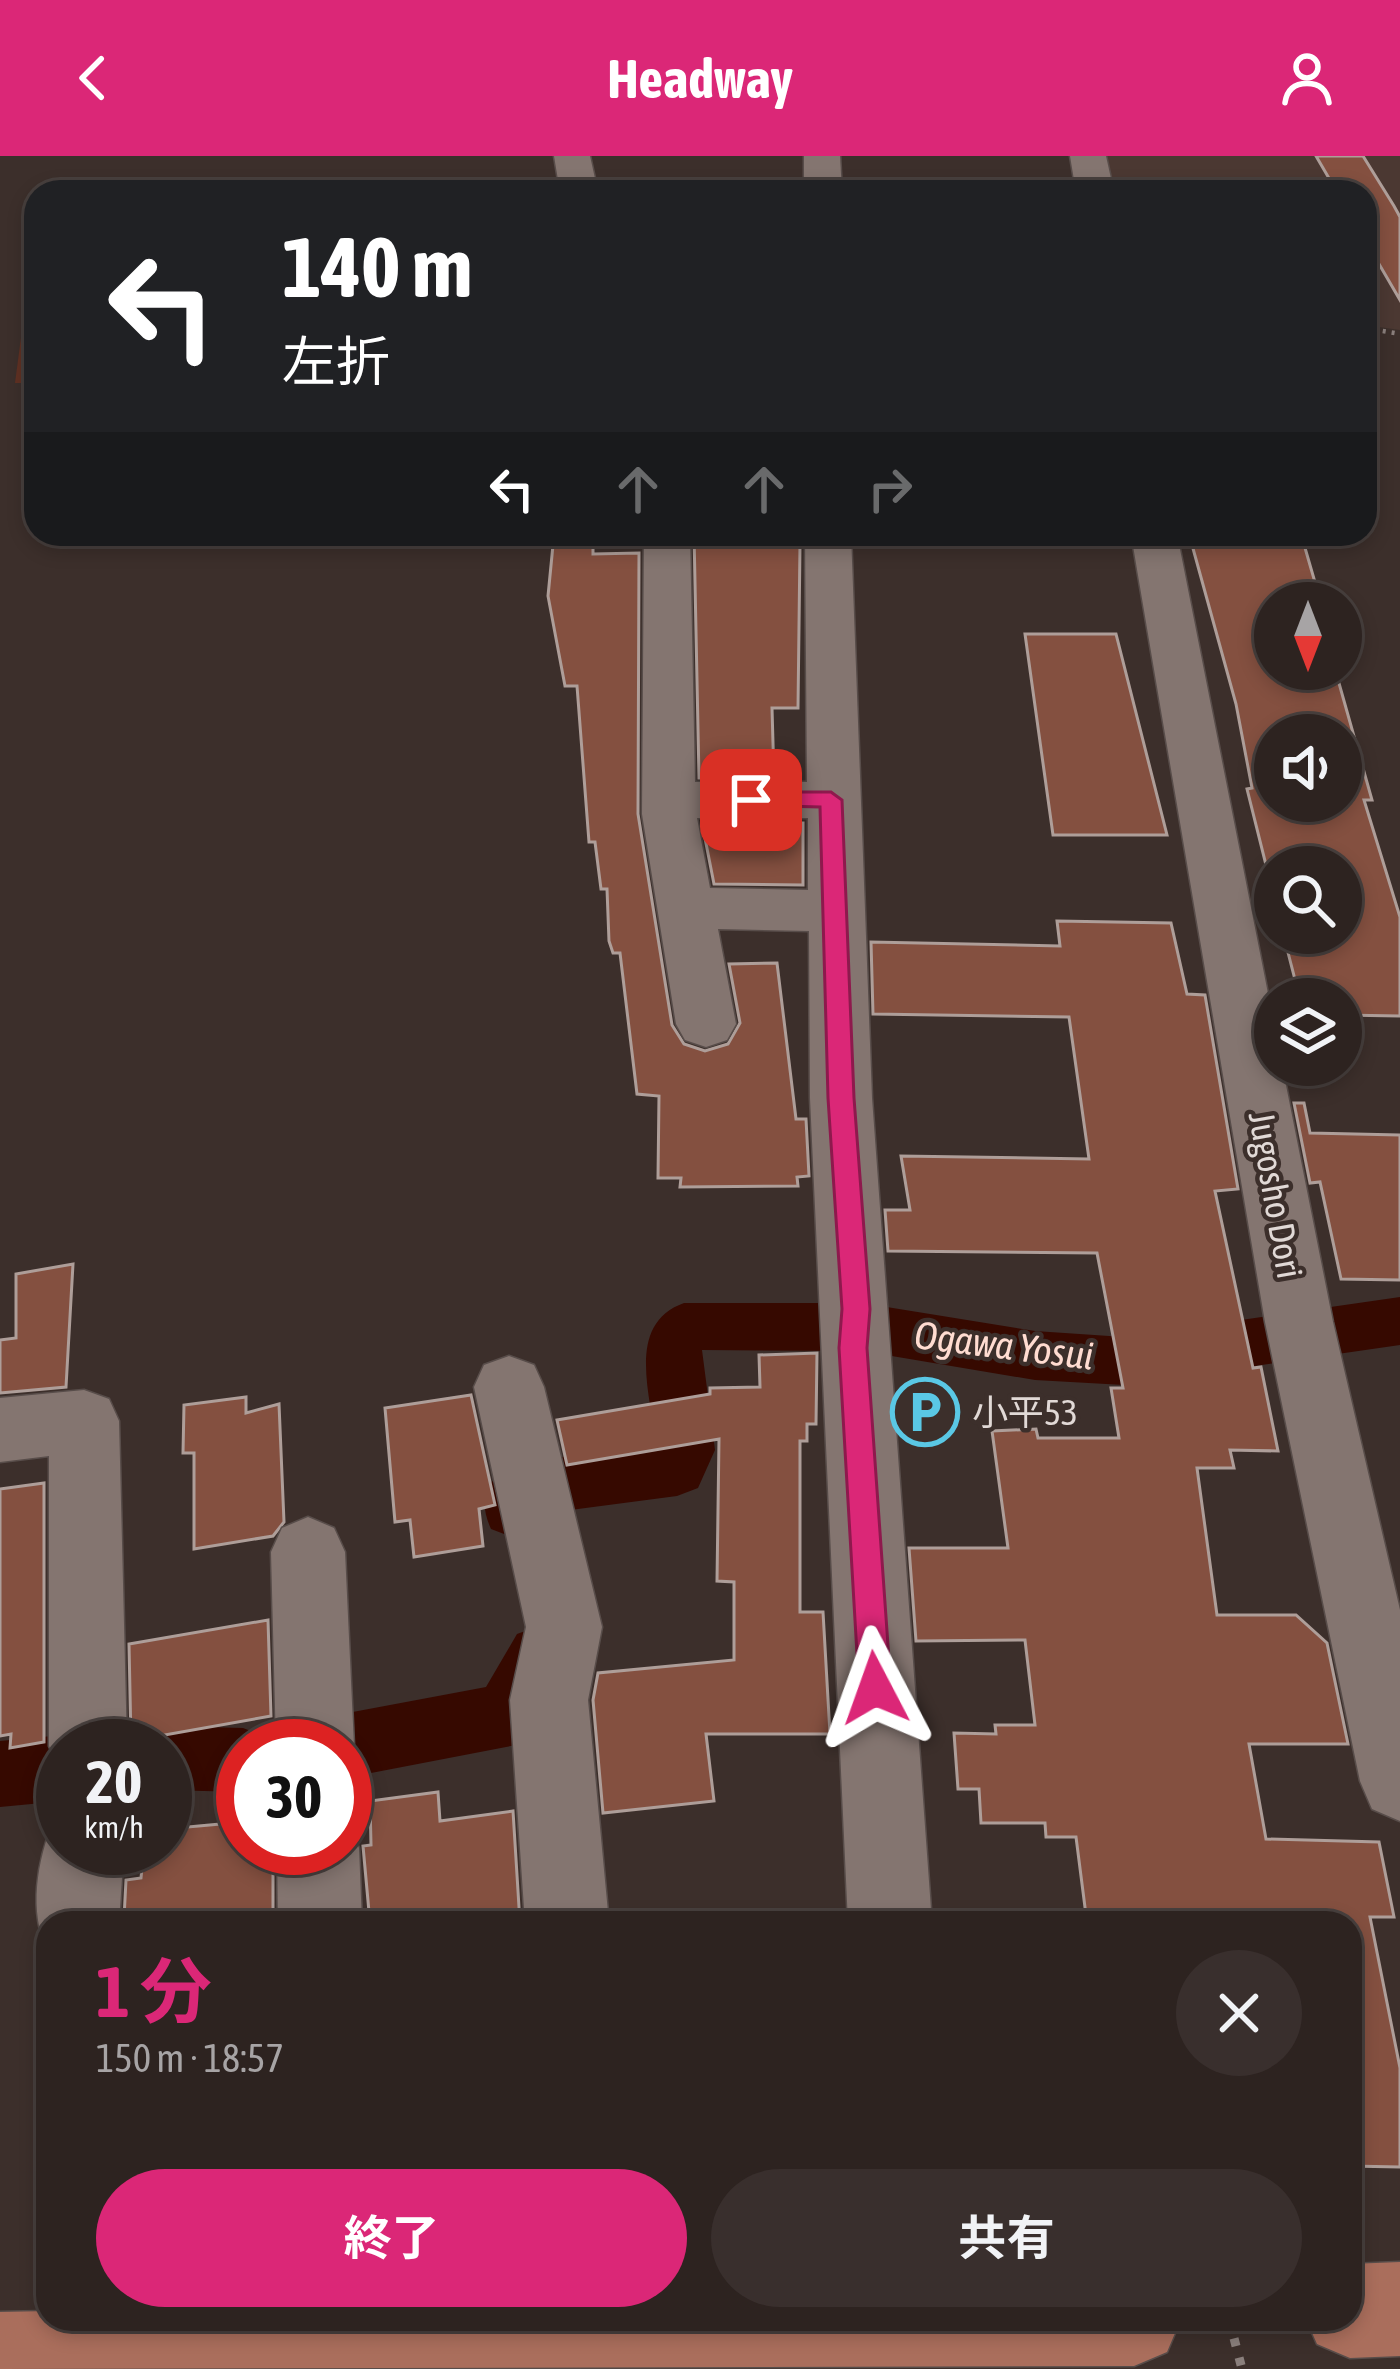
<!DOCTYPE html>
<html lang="ja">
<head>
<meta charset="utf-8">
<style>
  body { margin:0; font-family:"Asap Condensed","Noto Sans JP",sans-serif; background:#392f2d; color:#f1f3f6; height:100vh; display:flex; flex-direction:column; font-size:45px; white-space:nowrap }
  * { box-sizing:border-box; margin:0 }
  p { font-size:39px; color:#a7a4a5 }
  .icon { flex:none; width:66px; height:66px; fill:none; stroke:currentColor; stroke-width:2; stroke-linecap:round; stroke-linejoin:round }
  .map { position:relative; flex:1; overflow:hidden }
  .side { position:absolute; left:36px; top:1755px; width:1326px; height:420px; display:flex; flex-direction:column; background:#2d2320; border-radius:36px; box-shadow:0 6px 18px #0003,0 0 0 3px #48403e }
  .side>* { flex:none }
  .top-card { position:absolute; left:24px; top:24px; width:1353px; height:366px; border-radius:36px; box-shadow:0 6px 18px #0003,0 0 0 3px #48403e; background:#202124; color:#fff; overflow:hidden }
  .needle { width:78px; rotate:180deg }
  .fabs { position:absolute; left:1254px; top:426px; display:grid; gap:24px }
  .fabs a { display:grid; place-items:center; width:108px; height:108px; border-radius:50%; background:#2d2320; box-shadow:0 6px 18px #0003,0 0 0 3px #48403e; font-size:60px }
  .speed { position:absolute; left:36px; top:1563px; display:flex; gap:24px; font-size:60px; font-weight:700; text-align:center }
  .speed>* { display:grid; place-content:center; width:156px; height:156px; border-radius:50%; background:#2d2320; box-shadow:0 6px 18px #0003,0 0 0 3px #48403e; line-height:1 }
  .speed small { font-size:30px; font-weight:400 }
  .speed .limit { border:18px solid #d22; background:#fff; color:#111 }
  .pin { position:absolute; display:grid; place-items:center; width:102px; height:102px; color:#fff; margin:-51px; border-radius:24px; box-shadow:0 6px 18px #0006 }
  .me { position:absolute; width:132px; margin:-66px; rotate:356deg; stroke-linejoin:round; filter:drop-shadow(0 0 9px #0008) }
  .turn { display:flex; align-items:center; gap:42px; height:252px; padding:0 60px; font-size:54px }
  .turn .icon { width:156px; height:156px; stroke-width:2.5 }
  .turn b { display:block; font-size:84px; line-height:102px }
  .lanes { display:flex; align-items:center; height:114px; padding:0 60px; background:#0003; justify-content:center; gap:60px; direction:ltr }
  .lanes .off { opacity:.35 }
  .round { display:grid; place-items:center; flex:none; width:126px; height:126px; border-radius:63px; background:#392f2d }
  .head { display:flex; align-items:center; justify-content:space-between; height:204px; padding:0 60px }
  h1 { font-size:72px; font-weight:700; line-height:90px; color:#db2777 }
  .cta { display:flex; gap:24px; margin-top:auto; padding:24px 60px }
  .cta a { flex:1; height:138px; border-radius:72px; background:#db2777; color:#fff; font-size:48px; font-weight:700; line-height:138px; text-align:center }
  .cta a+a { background:#392f2d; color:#f1f3f6 }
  header { display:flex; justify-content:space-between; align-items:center; height:156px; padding:0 60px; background:#db2777; color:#fff; font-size:54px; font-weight:700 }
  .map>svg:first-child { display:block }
  .built { fill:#4b3832 }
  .green { fill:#603123 }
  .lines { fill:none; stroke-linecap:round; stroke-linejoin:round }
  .canal { fill:#360900; fill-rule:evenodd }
  .building { fill:#845040; stroke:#ae9e99; stroke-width:3; fill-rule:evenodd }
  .minor-casing { stroke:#584d4a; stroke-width:3 }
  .major-casing { stroke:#584d4a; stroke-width:3 }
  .path-far1 { stroke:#8a7f7c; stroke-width:4.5; stroke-dasharray:3 6; stroke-linecap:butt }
  .path { stroke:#8a7f7c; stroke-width:9; stroke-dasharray:8 12; stroke-linecap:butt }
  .minor { fill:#847570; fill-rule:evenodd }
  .major { fill:#aa6e5c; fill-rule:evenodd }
  .route { fill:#db2777; stroke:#8e194d; stroke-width:3 }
  .labels { text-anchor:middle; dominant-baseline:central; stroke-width:9; stroke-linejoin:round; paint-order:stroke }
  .street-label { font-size:36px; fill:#e1d9d6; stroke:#3c2f2b }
  .poi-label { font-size:36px; fill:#e1d9d6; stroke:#3c2f2b; text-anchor:start }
  .water-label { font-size:39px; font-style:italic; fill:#ffdcd1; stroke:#3c2f2b }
</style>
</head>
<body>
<header><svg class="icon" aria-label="back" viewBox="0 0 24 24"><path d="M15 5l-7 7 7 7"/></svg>Headway<svg class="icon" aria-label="person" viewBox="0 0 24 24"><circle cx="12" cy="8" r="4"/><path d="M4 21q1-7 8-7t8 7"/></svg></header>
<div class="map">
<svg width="1400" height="2213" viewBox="0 0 1400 2213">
  <rect width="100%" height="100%" fill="#3c2f2b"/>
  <!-- built -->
  <path class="built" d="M1107 0H1400V174L1365 169V36H1113Z"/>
  <!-- green -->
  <path class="green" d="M36 68V227H15Z"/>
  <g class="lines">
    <!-- canal -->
    <g class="canal">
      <path d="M1400 1141V1189L1124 1229 1035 1224 862 1195 702 1194 715 1294 698 1332 677 1340 540 1358 533 1373 512 1381 491 1373C476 1340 488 1319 522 1306L656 1289C651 1239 625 1168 684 1147H862L1035 1175 1124 1181Z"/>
      <path d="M539 1470 561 1478 570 1500 551 1537 553 1556 544 1578 521 1588 345 1622V1590H310L319 1567 342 1558 486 1531 517 1478Z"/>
      <path d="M165 1570 243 1572 266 1581 270 1590H243V1636L165 1634V1590H138L142 1579Z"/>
      <path d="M63 1579 86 1590H63V1645L0 1651V1585Z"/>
    </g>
  </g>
  <!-- building -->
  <g class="building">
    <path d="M1316 0H1363L1394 50 1400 61V144L1365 84V36H1337Z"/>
    <path d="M694 378H741V389H800L798 552H772L774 622H699Z"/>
    <path d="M1189 378H1301L1321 447H1275V513H1335L1372 644H1364L1400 761V860L1341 859V843H1300L1283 777H1341V711H1275V745L1247 633 1252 632 1236 548ZM1275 579H1341V645H1275Z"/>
    <path d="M593 387V398L639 397 638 658 672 869 684 888 705 895 728 888 740 867 729 808 777 807 796 963H806L809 1020 797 1021 798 1030 680 1031 681 1022H658L659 940 637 938 620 797H613L609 785 607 733H601L595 686H589L577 530H565L548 440 553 389Z"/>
    <path d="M1025 478H1116L1167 679H1053Z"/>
    <path d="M702 667H803V729L714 728Z"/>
    <path d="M1057 765 1171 767 1187 838 1205 839 1238 1033 1215 1035 1253 1212 1261 1211 1278 1295 1230 1294 1234 1312H1197L1217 1459H1296L1327 1487 1348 1588H1249L1266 1683 1379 1686 1394 1761H1370L1400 1912V2011L1350 2010V1767H1087L1076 1681H1046L1045 1667H981L979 1633H958L954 1577 996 1578 995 1569H1035L1025 1484 916 1485 909 1392H1008L992 1275 1036 1273 1038 1282H1119L1111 1232H1123L1097 1097 888 1095 885 1054H910L901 1000 1089 1003 1069 861 873 858 871 786 1060 790Z"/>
    <path d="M1294 947H1304L1310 977 1400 979V1124L1341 1123 1320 1026 1310 1027Z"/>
    <path d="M73 1108 66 1231 0 1237V1184L16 1182V1118Z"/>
    <path d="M817 1197 816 1268H807V1285H800V1456H823L830 1578H706L714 1645 603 1657 593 1544 598 1517 734 1504V1426L717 1425 719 1283 567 1309 557 1264 710 1238V1232L760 1231 759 1199Z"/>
    <path d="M471 1239 495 1349 479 1353 483 1390 414 1401 410 1364 395 1366 385 1252Z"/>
    <path d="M246 1241V1257L279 1248 284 1366 273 1380 194 1393V1297H183L184 1249Z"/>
    <path d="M44 1327V1586L10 1592 11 1578 0 1580V1333Z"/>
    <path d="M268 1464 271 1560 131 1585 129 1488Z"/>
    <path d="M438 1636 440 1665 513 1655 520 1767H370L363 1690 371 1689 370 1645Z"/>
    <path d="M243 1666V1692H273V1762L148 1767V1760L124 1762 126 1724 141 1722 144 1692H165V1673Z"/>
  </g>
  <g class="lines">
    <!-- minor casing -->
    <g class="minor-casing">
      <g id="minor">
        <path d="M554 0H590L598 36H560Z"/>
        <path d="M804 0H840L842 36H804Z"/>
        <path d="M1070 0H1106L1114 36H1076Z"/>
        <path d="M644 378H690L695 626H807L805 378H851L872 942 932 1767H848L810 942 809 775 718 773 736 868 727 884 706 891 685 884 676 868 642 658ZM697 662H808V734L710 732Z"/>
        <path d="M1131 378H1177L1275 873V909H1282L1333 1166 1400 1454V1665L1372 1653 1360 1625 1265 1166Z"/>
        <path d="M509 1200 534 1209 544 1231 602 1471 588 1544 609 1767H525L510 1544 526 1471 474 1231 484 1209Z"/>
        <path d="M84 1234 109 1243 119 1265 127 1590H63V1619L49 1590V1300L0 1306V1242Z"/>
        <path d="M308 1361 334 1372 345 1396 354 1590 345 1613V1590H276L271 1396 282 1372Z"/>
        <path d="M63 1659V1692H124L119 1767H48V1797C28 1755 37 1705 54 1663Z"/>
        <path d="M345 1662 359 1692 362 1767H278L277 1692H345Z"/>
      </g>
    </g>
    <!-- major casing -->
    <g class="major-casing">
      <g id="major">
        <path d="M1400 2106V2200L1350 2202 1317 2188 1306 2163H1350V2108Z"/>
        <path d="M48 2155V2163H1181L1167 2196 1134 2210 0 2213V2156Z"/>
      </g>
    </g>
    <!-- path-far1 -->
    <path class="path-far1" d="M1365 172 1400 178"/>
    <!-- path -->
    <path class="path" d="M1229 2163 1242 2213"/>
    <!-- minor -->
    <use href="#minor" class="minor"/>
    <!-- major -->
    <use href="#major" class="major"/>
  </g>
  <!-- route -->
  <path class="route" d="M751 636H831L842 644 854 942 870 1153 867 1192 891 1532 886 1543 875 1548 864 1543 859 1532 839 1192 842 1153 828 942 820 651 743 649V638Z"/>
  <!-- icons -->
  <defs>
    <g id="parking-ring" transform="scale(3.45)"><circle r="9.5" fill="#3c2f2b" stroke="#5ac8e5" stroke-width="1.5"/><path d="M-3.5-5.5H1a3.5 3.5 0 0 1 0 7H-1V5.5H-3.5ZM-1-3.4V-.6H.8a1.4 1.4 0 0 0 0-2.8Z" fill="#5ac8e5"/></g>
  </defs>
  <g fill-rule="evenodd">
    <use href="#parking-ring" x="925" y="1256"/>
  </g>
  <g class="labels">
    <!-- street labels -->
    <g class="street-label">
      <text transform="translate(1276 1039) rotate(80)">Jugosho Dori</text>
    </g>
    <!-- poi labels -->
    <g class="poi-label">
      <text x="972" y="1256">小平53</text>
    </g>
    <!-- water labels -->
    <g class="water-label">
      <text transform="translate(1004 1189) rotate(7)">Ogawa Yosui</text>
    </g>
  </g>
</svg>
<div class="fabs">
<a><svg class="needle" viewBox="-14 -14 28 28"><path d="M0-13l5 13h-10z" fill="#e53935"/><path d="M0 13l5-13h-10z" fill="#a7a4a5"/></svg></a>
<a><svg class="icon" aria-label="sound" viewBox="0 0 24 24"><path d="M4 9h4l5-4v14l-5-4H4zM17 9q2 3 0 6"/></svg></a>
<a><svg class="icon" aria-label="search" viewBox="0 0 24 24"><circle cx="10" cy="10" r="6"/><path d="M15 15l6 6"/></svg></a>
<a><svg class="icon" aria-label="layers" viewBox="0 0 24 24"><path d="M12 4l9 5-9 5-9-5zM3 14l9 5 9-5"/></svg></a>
</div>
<div class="speed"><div>20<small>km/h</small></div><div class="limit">30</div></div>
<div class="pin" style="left:751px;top:644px;background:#d93025"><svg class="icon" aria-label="arrive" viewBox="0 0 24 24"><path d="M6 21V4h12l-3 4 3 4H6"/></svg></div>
<svg class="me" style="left:875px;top:1532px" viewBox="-20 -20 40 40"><path d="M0-17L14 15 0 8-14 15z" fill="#db2777" stroke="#fff" stroke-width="4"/></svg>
<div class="top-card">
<div class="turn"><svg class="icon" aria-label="left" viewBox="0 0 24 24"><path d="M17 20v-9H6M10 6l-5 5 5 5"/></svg><div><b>140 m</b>左折</div></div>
<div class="lanes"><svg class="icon" aria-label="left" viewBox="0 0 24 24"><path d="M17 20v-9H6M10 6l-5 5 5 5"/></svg><svg class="icon off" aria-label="ahead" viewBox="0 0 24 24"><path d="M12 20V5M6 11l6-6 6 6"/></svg><svg class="icon off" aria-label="ahead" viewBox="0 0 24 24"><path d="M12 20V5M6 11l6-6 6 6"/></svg><svg class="icon off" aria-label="right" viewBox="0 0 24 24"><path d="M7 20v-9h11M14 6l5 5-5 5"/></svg></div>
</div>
<section class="side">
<div class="head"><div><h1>1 分</h1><p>150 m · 18:57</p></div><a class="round"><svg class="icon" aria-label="close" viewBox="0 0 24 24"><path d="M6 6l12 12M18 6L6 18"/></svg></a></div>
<div class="cta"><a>終了</a><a>共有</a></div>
</section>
</div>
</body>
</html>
